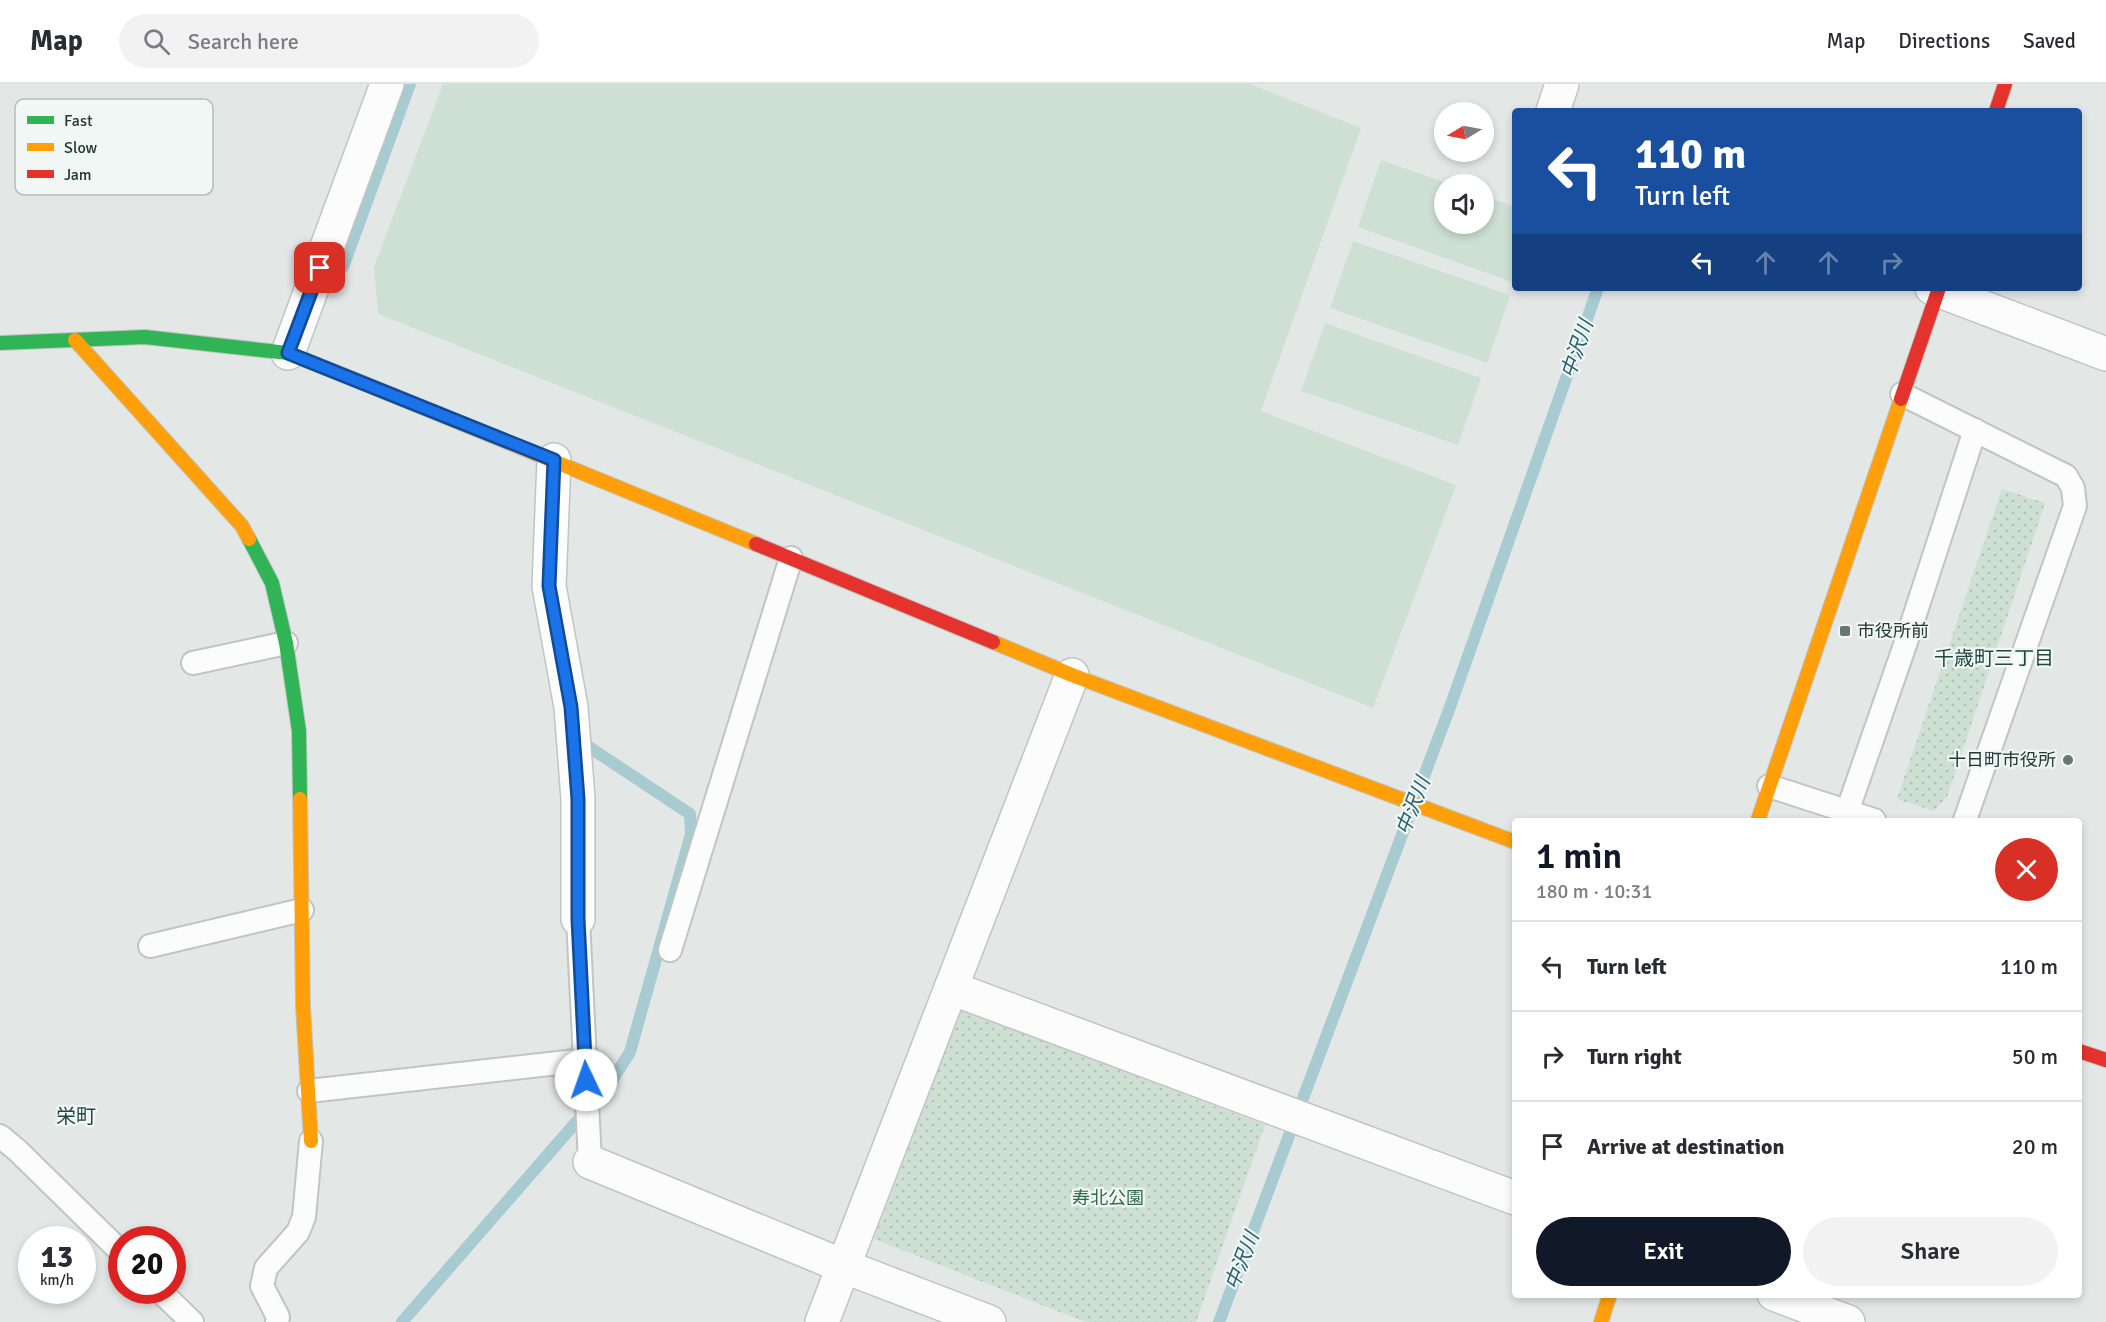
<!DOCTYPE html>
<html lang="en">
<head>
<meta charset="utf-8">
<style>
  body { margin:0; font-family:Signika,"Noto Sans JP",sans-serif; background:#f2f2f3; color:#2b2b33; height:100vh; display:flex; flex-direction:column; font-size:22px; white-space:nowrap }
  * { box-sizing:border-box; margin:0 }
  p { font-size:20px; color:#7c7c81 }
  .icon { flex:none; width:33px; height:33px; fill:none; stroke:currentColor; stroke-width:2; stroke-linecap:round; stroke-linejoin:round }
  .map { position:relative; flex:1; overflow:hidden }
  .drawer { position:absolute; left:1512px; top:734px; width:570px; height:480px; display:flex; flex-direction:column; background:#fff; border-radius:6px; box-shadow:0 3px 9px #0003 }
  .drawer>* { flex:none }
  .top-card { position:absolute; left:1512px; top:24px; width:570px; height:183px; border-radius:6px; box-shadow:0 3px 9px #0003; background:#1a4fa0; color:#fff; overflow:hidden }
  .needle { width:39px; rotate:260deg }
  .fabs { position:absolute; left:1434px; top:18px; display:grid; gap:12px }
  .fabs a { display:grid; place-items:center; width:60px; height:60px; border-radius:50%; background:#fff; box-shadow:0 3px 9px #0003; font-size:30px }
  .speed { position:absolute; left:18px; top:1142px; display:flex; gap:12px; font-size:30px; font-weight:700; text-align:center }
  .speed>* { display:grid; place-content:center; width:78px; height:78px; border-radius:50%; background:#fff; box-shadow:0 3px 9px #0003; line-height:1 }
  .speed small { font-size:15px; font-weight:400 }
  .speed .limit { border:9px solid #d22; background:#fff; color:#111 }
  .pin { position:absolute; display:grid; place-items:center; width:51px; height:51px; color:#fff; margin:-26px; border-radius:12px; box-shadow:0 3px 9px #0006 }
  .me { position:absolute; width:66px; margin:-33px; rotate:357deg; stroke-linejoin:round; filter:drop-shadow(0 0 4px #0008) }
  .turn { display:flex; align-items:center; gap:21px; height:126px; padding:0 24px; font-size:27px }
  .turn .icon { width:78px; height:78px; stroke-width:2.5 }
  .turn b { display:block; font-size:42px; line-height:51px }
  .lanes { display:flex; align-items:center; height:57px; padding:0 24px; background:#0003; justify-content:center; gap:30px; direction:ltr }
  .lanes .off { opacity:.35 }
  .round { display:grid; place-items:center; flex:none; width:63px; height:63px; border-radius:32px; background:#f2f2f3 }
  .head { display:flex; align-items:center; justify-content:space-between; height:102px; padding:0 24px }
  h1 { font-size:36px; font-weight:600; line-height:45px; color:#111827 }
  .cta { display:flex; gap:12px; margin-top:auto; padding:12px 24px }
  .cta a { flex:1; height:69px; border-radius:36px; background:#111827; color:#fff; font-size:24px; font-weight:600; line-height:69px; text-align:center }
  .cta a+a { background:#f2f2f3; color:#2b2b33 }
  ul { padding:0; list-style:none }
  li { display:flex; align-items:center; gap:18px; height:90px; padding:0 24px; border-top:2px solid #e1e1e2 }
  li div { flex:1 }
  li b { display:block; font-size:22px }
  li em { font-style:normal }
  header { display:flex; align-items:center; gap:36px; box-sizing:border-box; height:84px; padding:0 30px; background:#fff; border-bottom:2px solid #e1e1e2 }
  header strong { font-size:28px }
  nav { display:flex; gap:33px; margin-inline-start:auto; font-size:21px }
  .search { width:420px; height:54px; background:#f2f2f3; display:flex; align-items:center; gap:15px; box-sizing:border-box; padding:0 21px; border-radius:33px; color:#7c7c81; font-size:22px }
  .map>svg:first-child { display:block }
  .grass { fill:url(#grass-dots) }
  .garden { fill:#cee0d3 }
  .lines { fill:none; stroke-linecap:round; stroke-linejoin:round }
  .stream { stroke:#a8cbd2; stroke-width:12 }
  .lane-casing { stroke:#c0c5c3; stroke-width:26 }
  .street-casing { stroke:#c0c5c3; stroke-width:36 }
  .fast-casing { stroke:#c0c6c3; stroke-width:16 }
  .slow-casing { stroke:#c0c6c3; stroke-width:16 }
  .jam-casing { stroke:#c0c6c3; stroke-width:16 }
  .lane { stroke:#fbfcfb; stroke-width:22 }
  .street { stroke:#fbfcfb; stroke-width:33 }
  .fast { stroke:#30b455; stroke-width:14 }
  .slow { stroke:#ff9f0a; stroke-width:14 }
  .jam { stroke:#e5322d; stroke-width:14 }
  .route-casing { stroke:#114b97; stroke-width:15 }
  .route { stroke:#1a73e8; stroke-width:10 }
  .poi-dot { fill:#667672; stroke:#f1f7f4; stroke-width:2 }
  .labels { text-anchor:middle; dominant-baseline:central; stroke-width:4.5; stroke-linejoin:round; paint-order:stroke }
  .poi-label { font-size:18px; fill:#233934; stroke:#f1f7f4; text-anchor:start }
  .park-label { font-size:18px; fill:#316c49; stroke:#f1f7f4 }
  .water-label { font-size:20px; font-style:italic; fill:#23606f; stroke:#f1f7f4 }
  .neighbourhood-label { font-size:20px; fill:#214940; stroke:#f1f7f4 }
  .key { fill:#f1f7f4; stroke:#b3beba; stroke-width:1.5 }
  .key-label { font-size:16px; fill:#233934 }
</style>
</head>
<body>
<header>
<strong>Map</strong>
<div class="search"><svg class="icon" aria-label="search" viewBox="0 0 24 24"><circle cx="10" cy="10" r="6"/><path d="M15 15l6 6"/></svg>Search here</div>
<nav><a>Map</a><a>Directions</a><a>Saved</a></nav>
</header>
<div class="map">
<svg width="2106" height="1238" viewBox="0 0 2106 1238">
  <defs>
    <pattern id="grass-dots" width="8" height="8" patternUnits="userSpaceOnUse" patternTransform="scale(1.5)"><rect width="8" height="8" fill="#cee0d3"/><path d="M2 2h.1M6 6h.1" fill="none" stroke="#b1c1b6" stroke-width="1.8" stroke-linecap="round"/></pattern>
  </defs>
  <rect width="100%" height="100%" fill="#e3e8e6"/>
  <!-- grass -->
  <g class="grass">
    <path d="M2002 405 2045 419 1947 713 1934 727 1897 715Z"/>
    <path d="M961 926 1265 1041 1196 1238H1085L874 1155Z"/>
  </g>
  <!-- garden -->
  <g class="garden">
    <path d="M443 0H1250L1361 44 1261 327 1456 401 1373 624 378 230 374 183Z"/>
    <path d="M1381 76 1450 100H1444V140H1484V112L1515 123V199L1358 143Z"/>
    <path d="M1353 157 1510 211 1487 279 1330 224Z"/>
    <path d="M1325 239 1481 294 1458 361 1301 307Z"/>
  </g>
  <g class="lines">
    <!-- stream -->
    <g class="stream">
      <path d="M343 183 410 0"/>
      <path d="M402 1238 611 998 630 968 691 750 690 730 589 663"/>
      <path d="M1219 1238 1450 623 1598 204"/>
    </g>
    <!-- lane casing -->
    <g class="lane-casing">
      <g id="lane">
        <path d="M1902 310 2066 392 2073 404 2075 422 1965 736"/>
        <path d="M193 579 286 559"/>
        <path d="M1769 702 1874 736"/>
        <path d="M1847 728 1906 558 1975 346"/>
        <path d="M578 835 590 1078"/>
        <path d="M150 862 302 826"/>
        <path d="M670 866 791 474"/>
        <path d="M309 1007 585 976"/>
        <path d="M0 1052 18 1067 122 1169"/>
        <path d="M159 1206 192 1238"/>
        <path d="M277 1238 278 1233 262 1202 266 1184 298 1148 304 1133 311 1057"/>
      </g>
    </g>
    <!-- street casing -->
    <g class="street-casing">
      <g id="street">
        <path d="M1553 27 1562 0"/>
        <path d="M1932 204 2106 270"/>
        <path d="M288 269 387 0"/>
        <path d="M554 376 549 502 571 623 578 715V835"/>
        <path d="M951 904 1515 1114"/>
        <path d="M590 1078 843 1182 989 1238"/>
        <path d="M1774 1210 1848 1238"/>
        <path d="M822 1238 1072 591"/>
      </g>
    </g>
    <!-- fast casing -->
    <g class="fast-casing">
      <g id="fast">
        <path d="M0 259 145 253 288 269 363 299"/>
        <path d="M249 455 272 499 286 559 299 647 300 715"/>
      </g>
    </g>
    <!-- slow casing -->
    <g class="slow-casing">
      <g id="slow">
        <path d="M75 256 242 442 249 455"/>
        <path d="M363 299 756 460"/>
        <path d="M993 558 1072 591 1515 758"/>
        <path d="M300 715 303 922 311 1057"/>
        <path d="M1758 736 1901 315"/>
        <path d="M1601 1238 1610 1210"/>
      </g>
    </g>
    <!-- jam casing -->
    <g class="jam-casing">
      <g id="jam">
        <path d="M1996 27 2005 0"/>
        <path d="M1901 315 1939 204"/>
        <path d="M756 460 993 558"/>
        <path d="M2079 967 2106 976"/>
      </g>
    </g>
    <!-- lane -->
    <use href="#lane" class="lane"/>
    <!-- street -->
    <use href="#street" class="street"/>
    <!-- fast -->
    <use href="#fast" class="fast"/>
    <!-- slow -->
    <use href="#slow" class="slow"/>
    <!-- jam -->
    <use href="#jam" class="jam"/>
  </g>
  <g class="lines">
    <!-- route casing -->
    <g class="route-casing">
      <path id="route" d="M320 184 288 269 554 376 549 502 571 623 578 715V835L586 996"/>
    </g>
    <!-- route -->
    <use href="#route" class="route"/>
  </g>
  <!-- markers -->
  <g class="poi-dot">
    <rect x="1839" y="541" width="12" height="12" rx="3"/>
    <circle cx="2068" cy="676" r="6"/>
  </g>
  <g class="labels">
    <!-- poi labels -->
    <g class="poi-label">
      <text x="1857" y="547">市役所前</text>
      <text x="2056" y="676" text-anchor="end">十日町市役所</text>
    </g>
    <!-- park labels -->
    <g class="park-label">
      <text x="1108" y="1114">寿北公園</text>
    </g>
    <!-- water labels -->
    <g class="water-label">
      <text transform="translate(1577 265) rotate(-71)">中沢川</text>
      <text transform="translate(1413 722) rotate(-69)">中沢川</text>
      <text transform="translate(1242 1177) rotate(-69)">中沢川</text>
    </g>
    <!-- neighbourhood labels -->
    <g class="neighbourhood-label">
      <text x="1994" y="574">千歳町三丁目</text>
      <text x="76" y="1032">栄町</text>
    </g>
  </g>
  <!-- legend -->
  <rect x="15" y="15" width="198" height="96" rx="9" class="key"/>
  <rect x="27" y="32" width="27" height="8" fill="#30b455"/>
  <rect x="27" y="59" width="27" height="8" fill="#ff9f0a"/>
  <rect x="27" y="86" width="27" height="8" fill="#e5322d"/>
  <g class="key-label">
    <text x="64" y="42">Fast</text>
    <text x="64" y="69">Slow</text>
    <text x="64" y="96">Jam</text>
  </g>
</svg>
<div class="fabs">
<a><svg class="needle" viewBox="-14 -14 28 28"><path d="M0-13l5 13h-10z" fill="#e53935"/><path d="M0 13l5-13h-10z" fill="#7c7c81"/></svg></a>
<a><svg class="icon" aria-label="sound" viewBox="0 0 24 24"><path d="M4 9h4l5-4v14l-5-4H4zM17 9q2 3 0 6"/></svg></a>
</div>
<div class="speed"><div>13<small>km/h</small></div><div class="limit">20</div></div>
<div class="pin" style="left:320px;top:184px;background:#d93025"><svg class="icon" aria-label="arrive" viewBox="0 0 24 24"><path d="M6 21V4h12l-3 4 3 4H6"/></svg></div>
<svg class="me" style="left:586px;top:996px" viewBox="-20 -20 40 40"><circle r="19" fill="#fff"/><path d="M0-13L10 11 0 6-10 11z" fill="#1a73e8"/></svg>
<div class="top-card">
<div class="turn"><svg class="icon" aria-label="left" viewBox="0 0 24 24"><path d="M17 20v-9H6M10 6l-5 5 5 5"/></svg><div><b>110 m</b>Turn left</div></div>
<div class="lanes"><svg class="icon" aria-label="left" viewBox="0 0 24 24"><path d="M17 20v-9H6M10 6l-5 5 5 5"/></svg><svg class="icon off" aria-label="ahead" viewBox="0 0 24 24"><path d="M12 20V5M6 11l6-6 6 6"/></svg><svg class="icon off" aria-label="ahead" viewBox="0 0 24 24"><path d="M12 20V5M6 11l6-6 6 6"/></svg><svg class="icon off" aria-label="right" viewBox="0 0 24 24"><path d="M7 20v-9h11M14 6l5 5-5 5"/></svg></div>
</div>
<section class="drawer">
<div class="head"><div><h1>1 min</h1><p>180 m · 10:31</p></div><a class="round" style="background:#d93025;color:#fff"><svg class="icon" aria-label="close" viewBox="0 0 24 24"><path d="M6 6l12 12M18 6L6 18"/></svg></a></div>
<ul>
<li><svg class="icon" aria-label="left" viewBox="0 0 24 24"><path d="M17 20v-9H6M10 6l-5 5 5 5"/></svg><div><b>Turn left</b></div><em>110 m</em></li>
<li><svg class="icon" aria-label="right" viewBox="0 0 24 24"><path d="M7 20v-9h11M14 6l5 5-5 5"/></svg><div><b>Turn right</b></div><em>50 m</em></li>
<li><svg class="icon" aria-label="arrive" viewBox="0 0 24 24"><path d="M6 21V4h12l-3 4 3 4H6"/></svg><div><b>Arrive at destination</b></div><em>20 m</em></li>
</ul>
<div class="cta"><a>Exit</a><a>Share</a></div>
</section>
</div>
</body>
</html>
